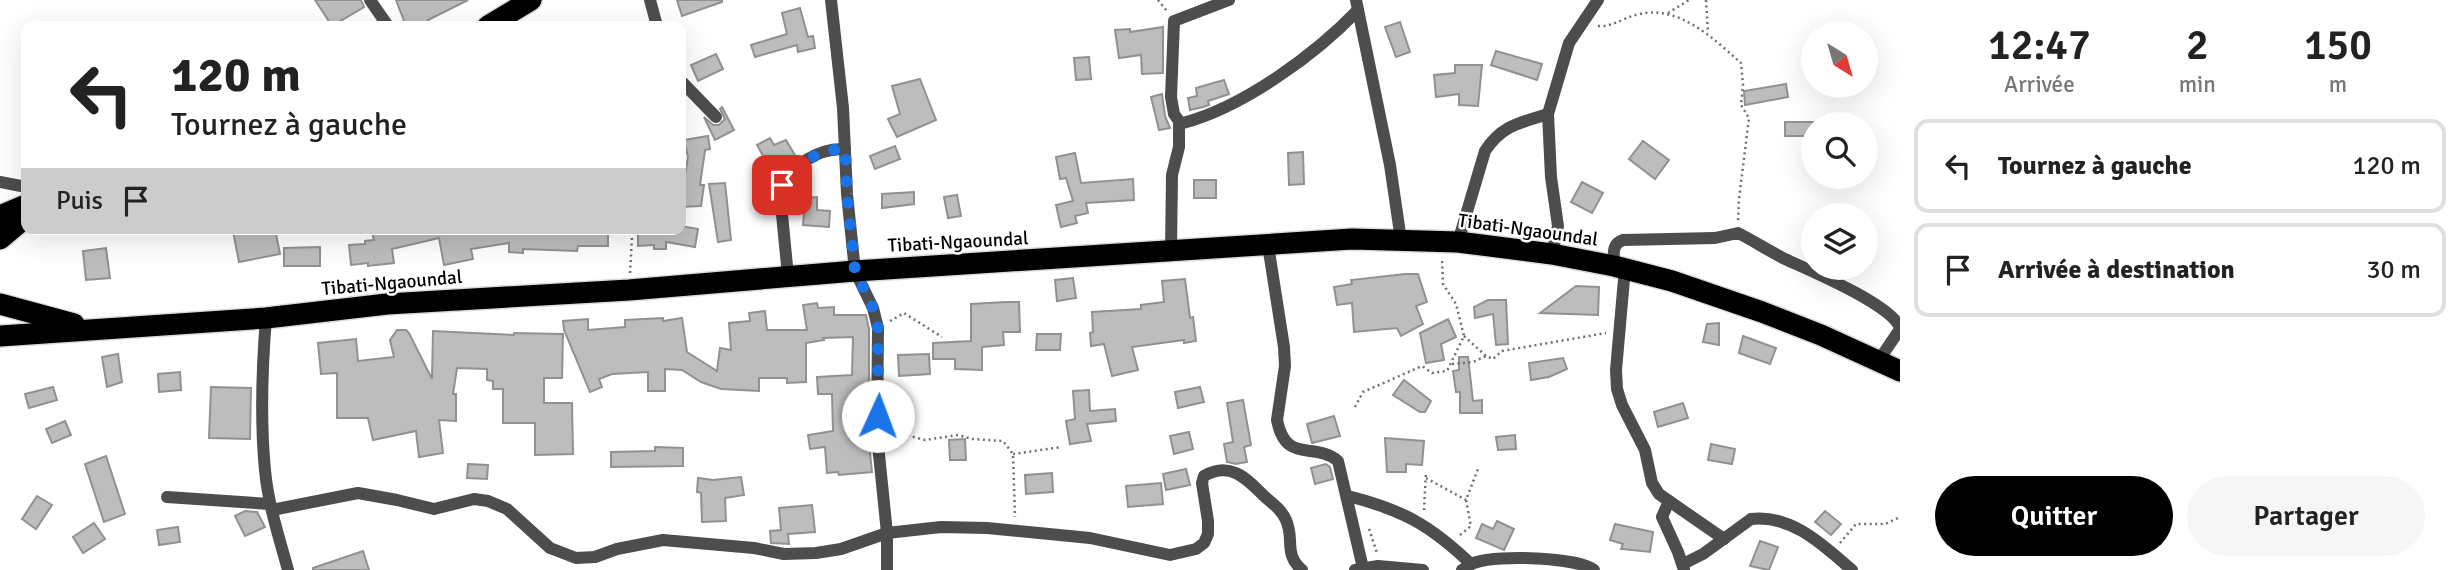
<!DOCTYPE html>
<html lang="fr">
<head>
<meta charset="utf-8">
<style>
  body { margin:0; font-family:Signika,sans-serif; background:#f6f6f6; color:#222; height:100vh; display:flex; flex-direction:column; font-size:26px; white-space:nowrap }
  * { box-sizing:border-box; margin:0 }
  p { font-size:23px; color:#767676 }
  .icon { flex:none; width:38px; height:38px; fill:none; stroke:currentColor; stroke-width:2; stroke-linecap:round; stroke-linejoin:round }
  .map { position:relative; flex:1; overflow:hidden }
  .sheet { display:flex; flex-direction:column; background:#fff; width:560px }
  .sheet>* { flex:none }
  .guide { position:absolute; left:21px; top:21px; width:665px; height:214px; border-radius:14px; box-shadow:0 7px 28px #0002; background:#fff; color:#222; overflow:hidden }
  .needle { width:46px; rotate:143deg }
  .fabs { position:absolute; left:1801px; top:21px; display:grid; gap:14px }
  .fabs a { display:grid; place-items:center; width:77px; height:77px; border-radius:50%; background:#fff; box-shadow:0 7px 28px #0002; font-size:35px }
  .pin { position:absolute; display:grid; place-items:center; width:60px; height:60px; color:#fff; margin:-30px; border-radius:14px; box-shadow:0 4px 10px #0006 }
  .me { position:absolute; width:77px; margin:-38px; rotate:2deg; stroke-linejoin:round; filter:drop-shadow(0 0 5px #0008) }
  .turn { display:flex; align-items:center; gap:24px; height:147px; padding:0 35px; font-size:32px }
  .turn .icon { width:91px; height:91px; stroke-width:2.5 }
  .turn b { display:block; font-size:49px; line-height:60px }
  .then { display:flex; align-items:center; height:66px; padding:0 35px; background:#0003; gap:14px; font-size:26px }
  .eta { display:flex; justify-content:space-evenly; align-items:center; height:119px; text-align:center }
  .eta b { font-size:42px; font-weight:600; line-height:49px }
  .primary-button { display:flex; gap:14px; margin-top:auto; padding:14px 35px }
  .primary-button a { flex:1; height:80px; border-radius:42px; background:#000; color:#fff; font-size:28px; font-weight:600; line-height:80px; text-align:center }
  .primary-button a+a { background:#f6f6f6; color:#222 }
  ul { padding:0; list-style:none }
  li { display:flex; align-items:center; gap:21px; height:94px; margin:0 14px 10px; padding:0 21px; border:4px solid #e0e0e0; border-radius:14px }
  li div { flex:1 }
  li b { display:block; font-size:26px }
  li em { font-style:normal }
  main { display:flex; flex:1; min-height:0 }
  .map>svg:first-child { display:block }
  .building { fill:#bdbdbd; stroke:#919191; stroke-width:2 }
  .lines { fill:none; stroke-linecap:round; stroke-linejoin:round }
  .highway-casing { stroke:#dbdbdb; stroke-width:24 }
  .path { stroke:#6f6f6f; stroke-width:2.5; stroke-dasharray:2 3.5; stroke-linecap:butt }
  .minor { stroke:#4d4d4d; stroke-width:12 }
  .highway { stroke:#000; stroke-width:21 }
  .route { stroke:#1a73e8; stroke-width:12; stroke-dasharray:0 21.6 }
  .labels { text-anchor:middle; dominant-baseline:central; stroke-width:5; stroke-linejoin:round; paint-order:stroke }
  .street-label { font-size:19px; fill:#000; stroke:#fff }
</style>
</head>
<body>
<main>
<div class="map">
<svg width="1900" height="570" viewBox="0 0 1900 570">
  <rect width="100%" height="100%" fill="#fff"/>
  <!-- building -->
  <g class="building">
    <path d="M315 0H361L364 7 332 26Z"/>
    <path d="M396 0H468L428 20 431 26H406Z"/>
    <path d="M677 0H722V2L682 16Z"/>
    <path d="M800 8 808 37 813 36 815 48 798 52 797 45 755 57 751 45 787 34 782 13Z"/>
    <path d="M1400 22 1410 52 1396 57 1385 27Z"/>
    <path d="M1163 27V73L1142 74 1141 55 1119 58 1115 30 1130 29V32Z"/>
    <path d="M1496 51 1542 64 1537 80 1491 65Z"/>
    <path d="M716 54 723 69 698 81 691 65Z"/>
    <path d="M1089 57 1091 79 1076 80 1074 58Z"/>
    <path d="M1455 65H1482L1478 106 1459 105V94L1436 97 1434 75 1455 73Z"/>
    <path d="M920 79 936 120 897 137 888 119 900 114 892 86Z"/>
    <path d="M1224 80 1229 94 1208 101 1209 105 1203 107 1190 110 1188 98 1197 96 1196 88Z"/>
    <path d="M1786 84 1788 97 1745 105 1744 91Z"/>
    <path d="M1162 94 1165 116 1170 128 1159 130 1151 97Z"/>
    <path d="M722 107 734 130 715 140 704 117 713 125H719L725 119 720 109Z"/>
    <rect x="1785" y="122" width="28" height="14"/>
    <path d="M708 136 710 149 705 150 700 185H704L701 206 681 207V187H683L688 157 684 140Z"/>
    <path d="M770 138 774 145 786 140 796 157 772 172 757 145Z"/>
    <path d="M1643 141 1669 160 1655 179 1629 159Z"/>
    <path d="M895 146 900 159 875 169 870 156Z"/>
    <path d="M1303 152 1304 184 1289 185 1288 153Z"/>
    <path d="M1075 153 1081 183 1133 179 1134 200 1086 203 1088 213 1075 216 1077 223 1061 227 1056 205 1073 201 1066 178 1060 179 1056 157Z"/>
    <rect x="1194" y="180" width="22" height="18"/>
    <path d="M1582 182 1603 193 1592 213 1571 202Z"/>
    <path d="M725 183 731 240 718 242 709 184Z"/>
    <path d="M914 192V204L882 208V194Z"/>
    <path d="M957 195 961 216 948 218 944 197Z"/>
    <path d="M817 197V210L830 211 829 227 803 225 805 198Z"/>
    <path d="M681 226 698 229 695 247 666 242V249H654V245L638 246V229H681Z"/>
    <path d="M243 229H275L280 254 239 262 233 231Z"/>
    <path d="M371 229H608V246H578L577 251 523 249V253L509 252V243L471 249 473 259 444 265 439 238 392 249 394 263 368 266V263L351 265 349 245 365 244V241L374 240Z"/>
    <path d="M320 247V266H284V248Z"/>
    <path d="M106 248 110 278 86 280 83 251Z"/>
    <path d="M1405 274H1418L1427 302 1416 306 1423 324 1401 336 1397 328 1354 332 1352 303 1337 305 1334 287 1352 284 1351 280Z"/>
    <path d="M1073 278 1076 298 1057 301 1055 280Z"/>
    <path d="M1185 279 1190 318 1193 317 1196 341 1184 343V340L1132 347 1138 370 1112 376 1104 344 1091 346 1090 333 1093 332 1092 312 1141 309V305L1164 302 1162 281Z"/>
    <path d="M1576 286 1599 287 1598 315 1540 313Z"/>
    <path d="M1488 300H1506L1508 344 1496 345 1493 314 1475 318 1474 307Z"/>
    <path d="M1006 302H1019L1020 332H1003L1004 345 982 347V370L955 369V359H933V343L971 341V304Z"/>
    <path d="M817 303 818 308 834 307V315H866L869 329V391L865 390 866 434H868L872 472 839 475 838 472 827 473 825 447 810 449 808 435 833 431 832 394H818L817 377 852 375 853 337 823 338 824 340 806 343V382L787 383V378H759V391L721 389 701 382 682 370 665 369V391H648V372L612 374 599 379 602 387 590 392 564 330 563 321 588 319V330L625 327V320L663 318V321L682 318 687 352 717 371 720 348 731 350 729 323 750 321 749 313 765 311 767 330H807L803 305Z"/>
    <path d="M1448 319 1456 337 1441 344 1444 360 1426 363 1420 333Z"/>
    <path d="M1719 323V345L1703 342 1707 324Z"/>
    <path d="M397 330H406L409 333 432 379 433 331 514 335V333L563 334 562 378H544V403H572L573 454 535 455V423H503V389H493V381L487 380V369L457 368 453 394H456V421L439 420 443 453 419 457 416 431 373 440 368 418H337V373L321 374 318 343 356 339 358 361 394 357 390 340Z"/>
    <path d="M1037 334H1061L1060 350H1036Z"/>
    <path d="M1743 336 1776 348 1770 364 1739 353Z"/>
    <path d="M118 354 122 382 107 387 102 357Z"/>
    <path d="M929 354 930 374 899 376 898 355Z"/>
    <path d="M1459 357H1468L1473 401 1482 400V413H1460V392H1456L1453 371 1459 370Z"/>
    <path d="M1563 358 1567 369 1549 377 1531 380 1529 363Z"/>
    <path d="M180 372 181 390 159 392 158 374Z"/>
    <path d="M1404 380 1431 401 1425 412H1420L1393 395Z"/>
    <path d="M53 387 57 400 29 408 25 394Z"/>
    <path d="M211 387 251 388 250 439 209 438Z"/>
    <path d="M1200 387 1204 402 1178 408 1175 392Z"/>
    <path d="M1089 390 1090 411 1115 409 1116 421 1087 424 1091 441 1070 444 1066 421 1075 419 1073 391Z"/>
    <path d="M1243 400 1251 445 1244 447 1247 462 1236 464 1227 462 1224 444 1233 442 1227 403Z"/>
    <path d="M1683 403 1688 418 1658 427 1654 412Z"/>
    <path d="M1334 416 1340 436 1312 443 1307 424Z"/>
    <path d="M65 421 71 435 52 443 46 429Z"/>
    <path d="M1189 432 1193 449 1174 454 1170 436Z"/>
    <path d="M1515 435 1516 449 1498 450 1496 437Z"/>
    <path d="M1385 438 1424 441 1422 465 1406 464V472H1387Z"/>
    <path d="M965 439 966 460H950L949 440Z"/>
    <path d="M1711 444 1735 449 1732 464 1708 460Z"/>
    <path d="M655 447 683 448V466L611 467V452L655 451Z"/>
    <path d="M106 456 125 514 104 522 85 464Z"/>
    <path d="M468 464 488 465 487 479 467 478Z"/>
    <path d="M1326 464 1330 467 1333 479 1315 484 1311 468Z"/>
    <path d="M1186 469 1190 485 1166 490 1163 474Z"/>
    <path d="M1052 473 1053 492 1026 494 1025 475Z"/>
    <path d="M741 477 744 495 725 498 726 521 702 522 701 493 697 492 698 478 713 480Z"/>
    <path d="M1161 483 1163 504 1128 507 1126 486Z"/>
    <path d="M37 496 52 505 36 529 22 519Z"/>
    <path d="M812 505 815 532 788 534 789 544 771 543 770 531 781 530 779 508Z"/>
    <path d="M245 511 257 512 265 527 245 536 235 516Z"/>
    <path d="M1825 511 1841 524 1831 535 1815 522Z"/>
    <path d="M1497 521 1514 529 1504 550 1476 538 1482 524 1493 529Z"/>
    <path d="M94 523 105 539 83 553 73 537Z"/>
    <path d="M1615 524 1653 532 1650 552 1621 549 1623 544 1610 540Z"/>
    <path d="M178 527 180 542 159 545 157 530Z"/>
    <path d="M1760 541 1778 547 1769 570 1750 566Z"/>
    <path d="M363 551 369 570H313V568Z"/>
  </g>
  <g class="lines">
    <!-- highway casing -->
    <g class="highway-casing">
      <g id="highway">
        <path d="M488 26 531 0"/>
        <path d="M0 216 26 205"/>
        <path d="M0 239 26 217"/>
        <path d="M0 304 74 324"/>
        <path d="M0 336 266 318 387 304 629 290 855 271 1352 239 1458 242 1552 254 1614 266 1672 281 1762 312 1821 335 1900 371"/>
      </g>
    </g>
    <!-- path -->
    <g class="path">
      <path d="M1158 0 1166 10"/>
      <path d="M1706 0 1708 33"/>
      <path d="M1668 13 1689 0"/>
      <path d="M1598 26C1614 27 1624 17 1640 14 1679 5 1714 39 1741 63L1743 85 1741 105 1749 118 1739 199 1738 221"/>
      <path d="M630 273 632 237 630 229"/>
      <path d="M890 321 904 313 942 337"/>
      <path d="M1464 336 1486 356"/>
      <path d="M1452 364 1473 362 1486 356 1493 359 1502 351 1606 333"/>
      <path d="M1355 407 1363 392 1422 366 1432 373 1447 371 1464 336 1456 304 1443 284 1442 258"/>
      <path d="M891 435H906L925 440 958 435 972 439 1003 441 1013 454 1015 517"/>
      <path d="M1013 454 1062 447"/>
      <path d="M1426 478 1466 500"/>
      <path d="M1424 510 1426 472"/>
      <path d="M1369 529 1377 553"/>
      <path d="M1460 535 1471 526 1466 500 1478 469"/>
      <path d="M1840 543 1856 524H1885L1900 517"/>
    </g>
    <!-- minor -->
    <g class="minor">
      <path d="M370 0 388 26"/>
      <path d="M650 0 657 26"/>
      <path d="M831 0 843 108 847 194 855 271 873 308 878 328 877 435 887 533V570"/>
      <path d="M1356 0 1390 165 1401 240"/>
      <path d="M681 81 716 117"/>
      <path d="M1179 121 1183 123C1243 107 1315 55 1358 10"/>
      <path d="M0 182 26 187"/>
      <path d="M1458 242 1485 151C1502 125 1520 123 1548 114"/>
      <path d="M1268 245 1284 347 1285 366 1277 420C1286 465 1314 441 1338 461L1363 568"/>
      <path d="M1171 251 1172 175 1179 147V121L1174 114 1171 97 1174 21 1229 0"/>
      <path d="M1552 254 1558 226 1551 177 1548 114 1569 43 1598 0"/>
      <path d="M1614 266C1614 255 1611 244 1623 240L1715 238 1738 233C1754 241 1769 251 1785 259 1811 271 1888 303 1900 327"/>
      <path d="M1625 268 1616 370 1617 389 1622 405 1645 450 1652 483 1659 494 1669 501 1662 517 1678 552 1684 570"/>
      <path d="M788 276 780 194C787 167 817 148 845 149"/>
      <path d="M266 318C262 368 260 419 265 470 268 504 279 537 288 570"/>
      <path d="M1879 360 1900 329"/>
      <path d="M1348 496C1403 510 1430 525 1471 564"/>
      <path d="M167 497 270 504"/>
      <path d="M1669 501 1724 539"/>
      <path d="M272 510 358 493 397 500 434 509 474 499 488 501 507 509 550 548 576 558 595 557 617 549 663 540 754 548 784 554 816 553 841 549 887 533 941 527 987 528 1090 538 1170 555 1196 549 1204 543 1208 534V521L1202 483 1204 476C1230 461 1246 478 1264 496 1273 504 1281 509 1286 520 1295 540 1283 553 1302 570"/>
      <path d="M1683 564 1703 554 1751 519C1792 514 1824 546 1852 570"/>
      <path d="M1355 570 1378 566 1423 570"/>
      <path d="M1462 570C1467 567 1471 563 1477 562 1498 555 1577 557 1594 570"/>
    </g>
    <!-- highway -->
    <use href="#highway" class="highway"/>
  </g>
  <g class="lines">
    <!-- route -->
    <path class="route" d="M782 185C795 164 821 148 845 149L847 194 855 271 873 308 878 328V416"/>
  </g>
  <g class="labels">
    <!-- street labels -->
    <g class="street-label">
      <text transform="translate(1528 230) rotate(8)">Tibati-Ngaoundal</text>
      <text transform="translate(958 242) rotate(-3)">Tibati-Ngaoundal</text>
      <text transform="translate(392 283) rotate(-5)">Tibati-Ngaoundal</text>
    </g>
  </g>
</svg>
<div class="fabs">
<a><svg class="needle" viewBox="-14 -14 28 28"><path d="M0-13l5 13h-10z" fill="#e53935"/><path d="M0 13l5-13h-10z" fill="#767676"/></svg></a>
<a><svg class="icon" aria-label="search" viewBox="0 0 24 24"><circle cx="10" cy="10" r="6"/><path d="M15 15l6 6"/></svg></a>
<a><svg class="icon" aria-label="layers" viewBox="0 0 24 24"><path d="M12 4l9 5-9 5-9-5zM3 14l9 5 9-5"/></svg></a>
</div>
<div class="pin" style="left:782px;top:185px;background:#d93025"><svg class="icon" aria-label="arrive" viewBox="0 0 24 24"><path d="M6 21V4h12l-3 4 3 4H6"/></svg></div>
<svg class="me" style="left:878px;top:416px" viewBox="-20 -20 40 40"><circle r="19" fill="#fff"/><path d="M0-13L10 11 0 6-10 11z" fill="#1a73e8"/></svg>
<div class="guide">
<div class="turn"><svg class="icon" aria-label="left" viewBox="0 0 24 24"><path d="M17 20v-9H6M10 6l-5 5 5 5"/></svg><div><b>120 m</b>Tournez à gauche</div></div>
<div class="then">Puis<svg class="icon" aria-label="arrive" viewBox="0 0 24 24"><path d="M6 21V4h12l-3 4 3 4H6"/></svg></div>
</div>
</div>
<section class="sheet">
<div class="eta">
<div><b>12:47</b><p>Arrivée</p></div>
<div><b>2</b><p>min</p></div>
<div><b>150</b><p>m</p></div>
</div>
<ul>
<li><svg class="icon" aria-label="left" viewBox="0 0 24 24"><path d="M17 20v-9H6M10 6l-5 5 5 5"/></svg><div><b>Tournez à gauche</b></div><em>120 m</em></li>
<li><svg class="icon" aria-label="arrive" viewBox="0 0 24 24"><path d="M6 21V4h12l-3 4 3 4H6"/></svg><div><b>Arrivée à destination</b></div><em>30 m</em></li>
</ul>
<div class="primary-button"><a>Quitter</a><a>Partager</a></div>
</section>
</main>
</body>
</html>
